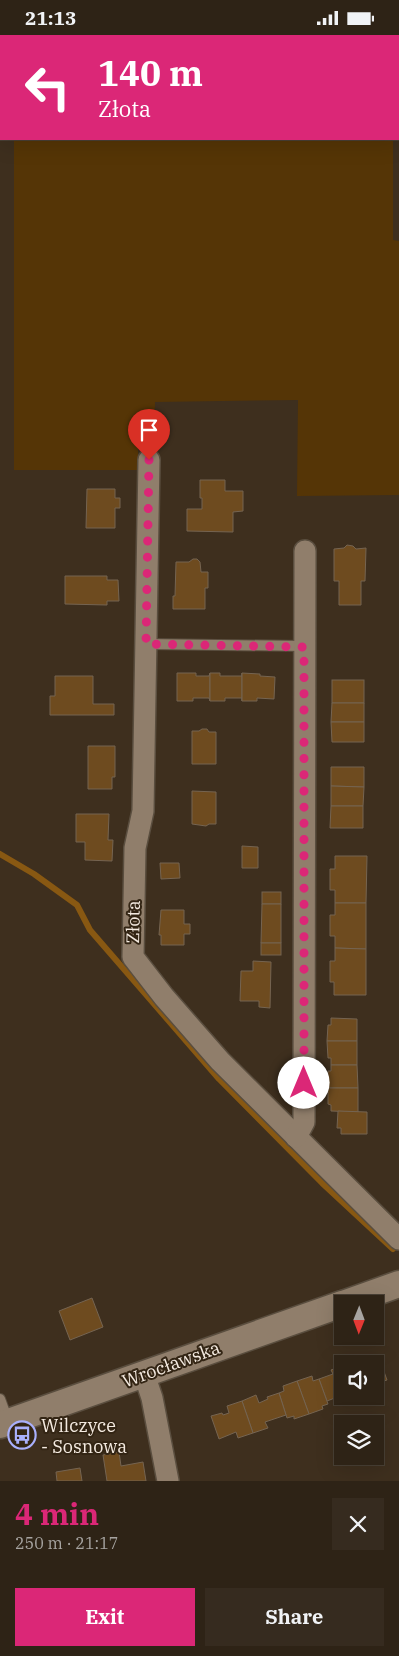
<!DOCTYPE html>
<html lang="en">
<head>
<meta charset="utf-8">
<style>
  body { margin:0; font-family:"IBM Plex Serif",serif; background:#362b1f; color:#f1f3f6; height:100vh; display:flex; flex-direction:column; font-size:19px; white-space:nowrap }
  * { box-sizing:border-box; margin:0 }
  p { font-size:16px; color:#a7a4a1 }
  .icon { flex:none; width:28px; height:28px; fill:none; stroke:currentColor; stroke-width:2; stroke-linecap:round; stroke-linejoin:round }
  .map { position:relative; height:1446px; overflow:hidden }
  .side { display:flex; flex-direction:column; background:#2e2316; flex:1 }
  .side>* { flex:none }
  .banner { position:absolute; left:0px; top:0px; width:400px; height:105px; box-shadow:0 5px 20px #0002,0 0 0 1px #494035; background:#db2777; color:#fff; overflow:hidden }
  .needle { width:32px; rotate:181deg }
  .tools { position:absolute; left:334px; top:1260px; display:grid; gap:10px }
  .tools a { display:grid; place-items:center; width:50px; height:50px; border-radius:0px; background:#2e2316; box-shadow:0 5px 20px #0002,0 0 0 1px #494035; font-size:25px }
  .pin { position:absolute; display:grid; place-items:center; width:42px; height:42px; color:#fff; margin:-51px -21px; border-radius:50% 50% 50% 0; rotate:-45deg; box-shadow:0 0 5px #0007 }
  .pin .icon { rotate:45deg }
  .me { position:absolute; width:55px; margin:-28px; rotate:0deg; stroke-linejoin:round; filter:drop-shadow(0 0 4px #0008) }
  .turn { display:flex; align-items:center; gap:18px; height:105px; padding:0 15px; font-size:22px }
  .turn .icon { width:65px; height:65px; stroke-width:2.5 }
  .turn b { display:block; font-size:35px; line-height:42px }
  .round { display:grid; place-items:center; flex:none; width:52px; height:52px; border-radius:0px; background:#362b1f }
  .headline { display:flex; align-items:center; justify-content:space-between; height:85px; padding:0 15px }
  h1 { font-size:30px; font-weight:800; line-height:38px; color:#db2777 }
  .primary-button { display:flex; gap:10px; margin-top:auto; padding:10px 15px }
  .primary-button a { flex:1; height:58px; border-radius:0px; background:#db2777; color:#fff; font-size:20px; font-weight:800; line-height:58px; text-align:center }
  .primary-button a+a { background:#362b1f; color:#f1f3f6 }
  .status { display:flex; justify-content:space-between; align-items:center; height:35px; padding:0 25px; background:#2e2316; direction:ltr }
  .status svg { height:14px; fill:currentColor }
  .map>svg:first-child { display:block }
  .green { fill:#553506 }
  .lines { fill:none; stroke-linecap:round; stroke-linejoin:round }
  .stream { stroke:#885812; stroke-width:6 }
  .building { fill:#6e4b1f; stroke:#756451 }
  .service-casing { stroke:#5a4e3f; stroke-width:12 }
  .minor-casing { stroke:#5a4e3f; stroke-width:24 }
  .tertiary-casing { stroke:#5a4e3f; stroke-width:29 }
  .service { stroke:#907e6b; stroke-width:10 }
  .minor { stroke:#907e6b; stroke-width:21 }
  .tertiary { stroke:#907e6b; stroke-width:26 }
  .route { stroke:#db2777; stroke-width:9; stroke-dasharray:0 16.2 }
  .labels { text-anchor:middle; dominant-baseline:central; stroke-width:4; stroke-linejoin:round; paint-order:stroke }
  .street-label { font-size:18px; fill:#f4eae0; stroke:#332514 }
  .poi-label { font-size:18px; fill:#f4eae0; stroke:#332514; text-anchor:start }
</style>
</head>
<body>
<div class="status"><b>21:13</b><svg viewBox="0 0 49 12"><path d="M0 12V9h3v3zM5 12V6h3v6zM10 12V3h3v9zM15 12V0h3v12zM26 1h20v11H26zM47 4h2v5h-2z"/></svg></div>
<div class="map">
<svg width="399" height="1446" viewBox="0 0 399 1446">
  <rect width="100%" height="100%" fill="#3e2f1e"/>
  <!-- green -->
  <g class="green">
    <path d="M14 0H393L14 1Z"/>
    <path d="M14 104H393V205L399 206V460L297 461 298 365 155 367 154 397H138V435H14Z"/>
  </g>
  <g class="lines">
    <!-- stream -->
    <path class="stream" d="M0 819 34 839 77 870 90 895 219 1044 322 1148 393 1214"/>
  </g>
  <!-- building -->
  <g class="building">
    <path d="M200 445H225V456H243V476L233 477V497L187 496V474H202V463H200Z"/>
    <path d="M87 454H115V463H120V473H115V493H86Z"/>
    <path d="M347 510 353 511 356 514 366 513 365 546H361V570H339V546H334V514L344 513Z"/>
    <path d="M193 524H197L200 527 201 537H208V553H205V574H173V561H175L176 527H189Z"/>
    <path d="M65 541H107V545H118L119 566H107V570L65 569Z"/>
    <path d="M177 638H196V641H209L210 638V666L209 663H193V666H177Z"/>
    <path d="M210 638H220V641H242V638V666V663H225V666H210Z"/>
    <path d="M242 638 260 639V641L275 642 274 664 257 663V666H242Z"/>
    <path d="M55 641H93V669H114V680H50V661H55Z"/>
    <rect x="332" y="645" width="32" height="23"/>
    <path d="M332 668H364V687H331Z"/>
    <path d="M331 687H364V707H332Z"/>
    <path d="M202 694H207L209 697H216V729H192V696H199Z"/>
    <path d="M88 711H115V742H112V754H88Z"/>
    <path d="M331 732H364V752L331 751Z"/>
    <path d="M331 751 364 752 363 771H331Z"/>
    <path d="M192 756 216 757V789H209L206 791 192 789Z"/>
    <path d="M331 771H363V793H330Z"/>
    <path d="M76 779H109L108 805H113L112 826 85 825V807H76Z"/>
    <path d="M242 811 258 812V833H242Z"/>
    <path d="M335 821H367L366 868H335V855H330V834H335Z"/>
    <path d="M160 828H179L180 843 161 844Z"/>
    <rect x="262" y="857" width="19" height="12"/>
    <path d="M335 868H366V914L335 913V901H330V880H335Z"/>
    <path d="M262 869H281V908H261Z"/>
    <path d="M161 875H184V889H190V899H184V910H161V900H159Z"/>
    <rect x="261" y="908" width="20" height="12"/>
    <path d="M335 913 366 914V960H334V947H330V926H335Z"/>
    <path d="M253 926 271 927 270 973 259 972V966H240L241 936H253Z"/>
    <path d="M331 983 357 984V1006H327L328 990H331Z"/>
    <path d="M327 1006H357V1030H331V1023H328Z"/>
    <path d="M331 1030H357L358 1053H328V1036H331Z"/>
    <path d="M328 1053H358V1077L331 1076V1070L328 1069Z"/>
    <path d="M338 1076 367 1077V1099H341V1093H337Z"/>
    <path d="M92 1263 103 1292 70 1305 59 1276Z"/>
    <path d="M379 1323 387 1345 375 1349V1329H369L368 1326Z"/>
    <path d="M360 1325 362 1329H348Z"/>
    <path d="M342 1331V1361L357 1362 342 1367 340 1361 327 1366 319 1344 333 1339 331 1335Z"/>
    <path d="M312 1341 313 1346 319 1344 328 1369 322 1371 323 1374 309 1379 297 1346Z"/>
    <path d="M297 1346 309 1379 294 1384V1381L287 1383 279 1358 284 1356 283 1351Z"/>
    <path d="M279 1358 286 1380 265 1387 268 1393 253 1398 242 1366 256 1360 259 1368 268 1364 267 1362Z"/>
    <path d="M242 1366 253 1398 238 1403 236 1397 219 1404 211 1381 222 1378 223 1380 229 1378 227 1371Z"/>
    <path d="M119 1417 121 1431 143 1427 146 1446H107L103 1420Z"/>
    <path d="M80 1433 82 1446H57L56 1437Z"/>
  </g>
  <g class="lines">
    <!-- service casing -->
    <g class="service-casing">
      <g id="service">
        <path d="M146 609 304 611"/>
        <path d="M0 1364 8 1386"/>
      </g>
    </g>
    <!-- minor casing -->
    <g class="minor-casing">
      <g id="minor">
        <path d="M149 425 143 776 135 813 133 922 164 962 220 1026 399 1204"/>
        <path d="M296 1102 304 1087 305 516"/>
        <path d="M144 1339 152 1363 168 1446"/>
      </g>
    </g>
    <!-- tertiary casing -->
    <g class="tertiary-casing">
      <g id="tertiary">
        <path d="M343 1269 399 1249"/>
        <path d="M0 1390 342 1269"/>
      </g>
    </g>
    <!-- service -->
    <use href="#service" class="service"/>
    <!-- minor -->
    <use href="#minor" class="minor"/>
    <!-- tertiary -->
    <use href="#tertiary" class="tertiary"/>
  </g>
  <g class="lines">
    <!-- route -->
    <path class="route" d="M149 425 146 609 304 612V1048"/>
  </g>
  <!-- icons -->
  <defs>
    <g id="bus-ring" transform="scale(1.4375)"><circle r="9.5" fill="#332514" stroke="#a9b0fc" stroke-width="1.5"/><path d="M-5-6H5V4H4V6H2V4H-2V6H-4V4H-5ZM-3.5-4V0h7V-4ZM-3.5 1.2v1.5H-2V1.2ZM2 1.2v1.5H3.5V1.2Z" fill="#a9b0fc"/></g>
  </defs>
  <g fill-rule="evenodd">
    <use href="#bus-ring" x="22" y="1400"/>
  </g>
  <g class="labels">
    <!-- street labels -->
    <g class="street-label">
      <text transform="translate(133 887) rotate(-89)">Złota</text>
      <text transform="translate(171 1329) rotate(-20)">Wrocławska</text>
    </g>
    <!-- poi labels -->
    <g class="poi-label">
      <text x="41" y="1390">Wilczyce<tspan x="41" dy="21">- Sosnowa</tspan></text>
    </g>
  </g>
</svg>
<div class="tools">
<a><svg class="needle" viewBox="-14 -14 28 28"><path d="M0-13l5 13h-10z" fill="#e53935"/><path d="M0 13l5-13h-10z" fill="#a7a4a1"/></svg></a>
<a><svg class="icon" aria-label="sound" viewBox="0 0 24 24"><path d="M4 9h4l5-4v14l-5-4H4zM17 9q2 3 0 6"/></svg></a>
<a><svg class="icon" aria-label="layers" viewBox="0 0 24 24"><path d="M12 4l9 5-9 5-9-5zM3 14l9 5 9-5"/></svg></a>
</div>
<div class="pin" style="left:149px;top:425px;background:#d93025"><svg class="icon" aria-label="arrive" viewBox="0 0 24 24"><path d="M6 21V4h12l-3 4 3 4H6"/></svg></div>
<svg class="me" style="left:304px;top:1048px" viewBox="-20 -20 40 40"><circle r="19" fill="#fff"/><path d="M0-13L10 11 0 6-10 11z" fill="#db2777"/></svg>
<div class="banner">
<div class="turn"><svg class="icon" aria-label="left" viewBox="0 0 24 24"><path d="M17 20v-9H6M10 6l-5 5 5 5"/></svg><div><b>140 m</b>Złota</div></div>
</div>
</div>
<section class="side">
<div class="headline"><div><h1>4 min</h1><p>250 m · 21:17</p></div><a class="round"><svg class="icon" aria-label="close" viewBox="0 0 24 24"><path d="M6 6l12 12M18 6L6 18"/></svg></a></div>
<div class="primary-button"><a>Exit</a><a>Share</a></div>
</section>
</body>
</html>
